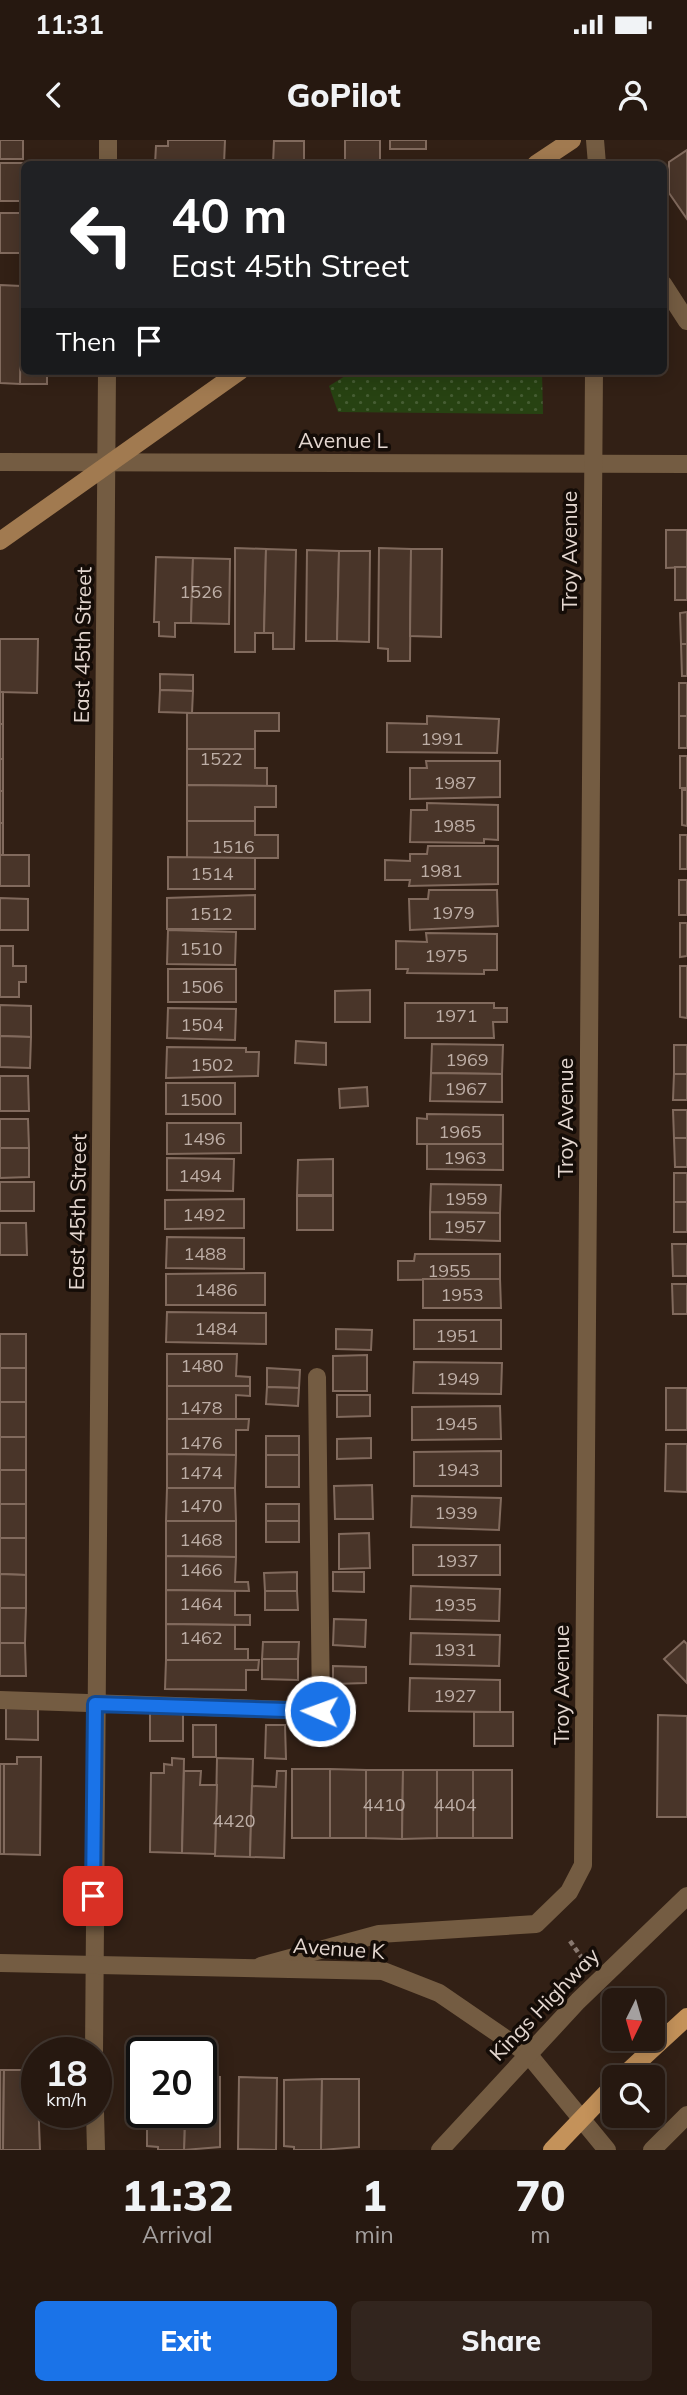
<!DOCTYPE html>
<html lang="en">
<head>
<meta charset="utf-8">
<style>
  body { margin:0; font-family:Mulish,sans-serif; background:#32251e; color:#f1f3f6; height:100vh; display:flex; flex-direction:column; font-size:26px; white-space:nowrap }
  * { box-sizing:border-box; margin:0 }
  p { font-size:23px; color:#a4a09f }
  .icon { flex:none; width:38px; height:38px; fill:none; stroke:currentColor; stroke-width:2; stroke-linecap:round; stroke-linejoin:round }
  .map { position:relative; height:2010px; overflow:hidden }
  .details { display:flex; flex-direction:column; background:#261810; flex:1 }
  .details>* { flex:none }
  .guide { position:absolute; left:21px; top:21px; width:646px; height:214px; border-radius:10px; box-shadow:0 4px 18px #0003,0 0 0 2px #423730; background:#202124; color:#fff; overflow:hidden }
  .needle { width:46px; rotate:185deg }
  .tools { position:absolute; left:602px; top:1848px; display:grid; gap:14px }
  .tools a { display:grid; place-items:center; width:63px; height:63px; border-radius:10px; background:#261810; box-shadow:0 4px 18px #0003,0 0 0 2px #423730; font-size:35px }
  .speed { position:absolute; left:21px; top:1897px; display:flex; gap:14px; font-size:35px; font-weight:700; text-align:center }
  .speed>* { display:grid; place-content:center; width:91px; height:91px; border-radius:50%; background:#261810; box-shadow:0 4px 18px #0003,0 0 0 2px #423730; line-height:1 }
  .speed small { font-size:18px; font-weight:400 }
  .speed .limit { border:4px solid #111; border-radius:10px; background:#fff; color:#111 }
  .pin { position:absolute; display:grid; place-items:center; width:60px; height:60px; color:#fff; margin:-30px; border-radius:14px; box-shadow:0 4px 10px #0006 }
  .me { position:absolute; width:77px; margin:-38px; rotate:272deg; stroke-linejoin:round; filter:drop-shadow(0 0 5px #0008) }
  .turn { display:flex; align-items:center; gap:24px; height:147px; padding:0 35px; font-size:32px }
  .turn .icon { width:91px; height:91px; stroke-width:2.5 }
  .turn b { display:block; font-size:49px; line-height:60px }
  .then { display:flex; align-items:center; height:66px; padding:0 35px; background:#0003; gap:14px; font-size:26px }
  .eta { display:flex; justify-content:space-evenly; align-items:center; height:119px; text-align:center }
  .eta b { font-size:42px; font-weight:800; line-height:49px }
  .button { display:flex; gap:14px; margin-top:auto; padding:14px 35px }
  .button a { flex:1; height:80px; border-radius:10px; background:#1a73e8; color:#fff; font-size:28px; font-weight:800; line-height:80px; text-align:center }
  .button a+a { background:#32251e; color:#f1f3f6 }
  .status { display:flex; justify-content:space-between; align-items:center; height:49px; padding:0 35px; background:#261810; direction:ltr }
  .status svg { height:19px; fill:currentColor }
  header { display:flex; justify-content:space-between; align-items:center; height:91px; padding:0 35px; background:#261810; font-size:32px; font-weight:800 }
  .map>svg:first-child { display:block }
  .garden { fill:url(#garden-dots) }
  .building { fill:#493529; stroke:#816a5d; stroke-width:2 }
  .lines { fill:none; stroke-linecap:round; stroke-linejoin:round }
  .path { stroke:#88786f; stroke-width:4.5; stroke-dasharray:5 3.5; stroke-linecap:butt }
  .service { stroke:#745c42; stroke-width:18 }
  .minor { stroke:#745c42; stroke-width:18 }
  .tertiary { stroke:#745c42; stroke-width:18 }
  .secondary { stroke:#a17a50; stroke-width:18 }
  .primary { stroke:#c4925a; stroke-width:18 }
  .route-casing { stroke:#114b97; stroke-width:18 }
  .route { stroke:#1a73e8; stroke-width:12 }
  .labels { text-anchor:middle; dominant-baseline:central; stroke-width:7; stroke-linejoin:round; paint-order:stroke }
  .number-label { font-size:18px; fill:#bdaea6 }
  .street-label { font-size:21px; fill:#e4d7d0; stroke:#140c07 }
</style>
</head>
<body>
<div class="status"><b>11:31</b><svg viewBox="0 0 49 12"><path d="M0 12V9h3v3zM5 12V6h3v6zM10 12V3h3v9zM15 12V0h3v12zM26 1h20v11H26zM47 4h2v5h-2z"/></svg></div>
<header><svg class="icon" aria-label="back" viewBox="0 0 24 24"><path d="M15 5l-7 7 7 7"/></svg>GoPilot<svg class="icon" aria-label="person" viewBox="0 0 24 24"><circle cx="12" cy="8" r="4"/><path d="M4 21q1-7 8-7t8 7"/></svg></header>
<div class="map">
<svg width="687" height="2010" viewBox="0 0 687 2010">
  <defs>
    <pattern id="garden-dots" width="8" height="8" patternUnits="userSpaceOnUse" patternTransform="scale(1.75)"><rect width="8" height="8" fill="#274212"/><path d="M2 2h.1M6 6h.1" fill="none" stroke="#465d33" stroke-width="1.8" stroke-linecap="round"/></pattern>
  </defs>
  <rect width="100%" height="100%" fill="#322015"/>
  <!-- garden -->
  <path class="garden" d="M353 231H542L543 274 338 272 329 246Z"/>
  <!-- building -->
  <g class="building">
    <rect x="0" y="0" width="23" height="19"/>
    <path d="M168 0H225L224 24H155L156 6H168Z"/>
    <rect x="345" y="0" width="35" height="24"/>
    <rect x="390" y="0" width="36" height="9"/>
    <path d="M274 1H304V24H273Z"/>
    <path d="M687 10V79L669 53V22Z"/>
    <rect x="0" y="23" width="23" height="38"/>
    <rect x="0" y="73" width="24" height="40"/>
    <path d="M21 127H24V231H47V244H20Z"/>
    <path d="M0 145 21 146 20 244 0 243Z"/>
    <path d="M666 390H687V427L666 428Z"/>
    <path d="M235 408 266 409 264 493H255V512H235Z"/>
    <path d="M379 408 411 409 410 521H388V509L378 508Z"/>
    <path d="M266 409 296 410 294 509H273V493H264Z"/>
    <path d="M411 409H442L441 497 410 496Z"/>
    <path d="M307 410 339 411 337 501H306Z"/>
    <path d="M339 411H370L369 502 337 501Z"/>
    <path d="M156 417 193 418 191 483H175V497L159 496V482H154Z"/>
    <path d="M193 418 230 419 229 484 191 483Z"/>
    <rect x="675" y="427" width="12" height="33"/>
    <path d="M687 472V504H681L680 473Z"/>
    <path d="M0 499H38L37 553 0 552Z"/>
    <path d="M681 504H687V536H682Z"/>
    <path d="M160 534 193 535V551L160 550Z"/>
    <rect x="679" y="543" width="8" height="33"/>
    <path d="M160 550 193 551 192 573 159 572Z"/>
    <rect x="0" y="552" width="3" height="32"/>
    <path d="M187 573H279V591H255V609H187Z"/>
    <path d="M427 576 499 579 497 613 387 612V583L427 584Z"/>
    <rect x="679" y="576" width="8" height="32"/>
    <rect x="0" y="584" width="3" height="35"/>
    <path d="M187 609H255V628H267V646L187 645Z"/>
    <rect x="680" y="616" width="7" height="32"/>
    <rect x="0" y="619" width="3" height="32"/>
    <path d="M426 621H500V657L410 659V628H427Z"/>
    <path d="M187 645 276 646V667H255V681H187Z"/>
    <path d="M682 650H687V686L682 685Z"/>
    <rect x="0" y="651" width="3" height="32"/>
    <path d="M427 663 498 665V700L484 699V703L410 702 411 670H427Z"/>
    <path d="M187 681H255V695H278V718H187Z"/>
    <rect x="0" y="683" width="3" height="32"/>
    <rect x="680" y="695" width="7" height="34"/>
    <path d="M428 706H498V744L409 746 410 740H385V720L410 721V714H427Z"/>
    <rect x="0" y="715" width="29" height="31"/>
    <path d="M168 717 255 718V749H168Z"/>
    <rect x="679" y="740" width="8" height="35"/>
    <path d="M429 750H497L498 786 410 790 409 759H428Z"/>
    <path d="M255 755V789H167V758Z"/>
    <path d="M0 758 28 759V790H0Z"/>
    <path d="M680 783H687V816L680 817Z"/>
    <path d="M168 790 236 792 235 825 167 824Z"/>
    <path d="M426 793 497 794V830H484V834L407 833 408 829H396V801L427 802Z"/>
    <path d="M0 806H13V826H26V842H19V857H0Z"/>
    <path d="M680 826H687V878L680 877Z"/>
    <rect x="168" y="829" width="68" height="33"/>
    <path d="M370 850V882H335V851Z"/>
    <path d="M405 863H494V868H507V882H493L494 898H405Z"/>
    <path d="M0 865 31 866V897L0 896Z"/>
    <path d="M168 868 236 869 235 900 167 898Z"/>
    <path d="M0 896 31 897 30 928 0 927Z"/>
    <path d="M296 901 326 903V925L295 923Z"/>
    <path d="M432 904 503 905 502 934 431 933Z"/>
    <rect x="674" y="905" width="13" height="29"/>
    <path d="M167 907 246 908V912H259L258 936 166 938Z"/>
    <path d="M431 933 502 934V962L430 961Z"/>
    <path d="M674 934H687V960H673Z"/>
    <path d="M0 936H28L29 971H0Z"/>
    <rect x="166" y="943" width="69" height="31"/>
    <path d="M367 947 368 966 340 968 339 949Z"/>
    <path d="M673 970H687V998H674Z"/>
    <path d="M427 974 503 975V1004H417V978L427 979Z"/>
    <path d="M0 979H28L29 1008H0Z"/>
    <path d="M167 983H241V1013L167 1014Z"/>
    <path d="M674 998H687V1027H675Z"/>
    <path d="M427 1004H503V1030L427 1029Z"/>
    <path d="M0 1008H29V1037L0 1038Z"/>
    <path d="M167 1018 234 1019 233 1051 167 1050Z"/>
    <path d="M333 1019V1055H297L298 1020Z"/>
    <rect x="674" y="1033" width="13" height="29"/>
    <rect x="0" y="1042" width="34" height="29"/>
    <path d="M431 1044 501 1045 500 1073 430 1072Z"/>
    <rect x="297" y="1056" width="36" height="34"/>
    <path d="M244 1059V1088L165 1089V1060Z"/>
    <rect x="674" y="1062" width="13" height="30"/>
    <path d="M430 1072 500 1073V1101L430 1099Z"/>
    <path d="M0 1083H26L27 1115H0Z"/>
    <path d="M167 1097 244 1098V1129L166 1128Z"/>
    <path d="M672 1104H687V1136H673Z"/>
    <path d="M415 1114H500V1139L398 1140V1121H414Z"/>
    <path d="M265 1133V1165H166V1134Z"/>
    <path d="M423 1139H500L501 1168H423Z"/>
    <path d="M672 1144H687V1174H673Z"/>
    <path d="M167 1172 266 1173V1204L166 1202Z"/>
    <rect x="414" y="1180" width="87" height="29"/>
    <path d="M336 1189 372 1190 371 1210 336 1209Z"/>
    <rect x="0" y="1194" width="26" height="34"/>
    <path d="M167 1214H237L236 1236 250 1237V1246H167Z"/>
    <path d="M367 1215V1251H333V1216Z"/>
    <path d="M414 1222 502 1223 501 1254 413 1253Z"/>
    <rect x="0" y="1228" width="26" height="34"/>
    <path d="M267 1228 300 1230 299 1248 267 1247Z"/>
    <path d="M167 1246H250V1256L236 1255V1279H167Z"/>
    <path d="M267 1247 299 1248 298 1266 266 1264Z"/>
    <rect x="666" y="1248" width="21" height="42"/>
    <path d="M337 1255H370V1276L337 1277Z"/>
    <rect x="0" y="1262" width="26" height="35"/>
    <path d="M500 1266 501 1299 412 1300V1267Z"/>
    <path d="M167 1279H249L248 1290H236V1315L167 1314Z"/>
    <rect x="266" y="1296" width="33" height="19"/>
    <rect x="0" y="1297" width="26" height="33"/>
    <path d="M371 1298V1318L337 1319V1299Z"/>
    <path d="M666 1304H687V1352L665 1351Z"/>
    <path d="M501 1311V1346H414V1312Z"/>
    <path d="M167 1314 236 1315 235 1348H167Z"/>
    <rect x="266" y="1315" width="33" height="32"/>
    <rect x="0" y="1330" width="26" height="34"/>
    <path d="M372 1345 373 1379H335L334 1346Z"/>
    <path d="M167 1348H235L236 1381H166Z"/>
    <path d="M412 1356 501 1358 499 1390 411 1387Z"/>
    <rect x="0" y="1364" width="26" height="34"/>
    <rect x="266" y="1364" width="33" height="17"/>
    <path d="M166 1381H236V1417L166 1416Z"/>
    <rect x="266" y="1381" width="33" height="21"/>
    <path d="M369 1393 370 1428 339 1429V1394Z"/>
    <path d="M0 1398H26V1435L0 1434Z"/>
    <rect x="413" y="1405" width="87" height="30"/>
    <path d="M166 1416 236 1417 235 1442H248L249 1451 166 1450Z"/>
    <path d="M297 1432V1451H265L264 1433Z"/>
    <path d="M333 1432H364V1452L333 1451Z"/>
    <path d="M0 1434 26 1435V1468H0Z"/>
    <path d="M411 1446 500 1449 499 1481 410 1479Z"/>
    <path d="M166 1450 235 1451V1475H250V1485L166 1484Z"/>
    <path d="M265 1451H297L298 1470H265Z"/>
    <path d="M0 1468H26L25 1503H0Z"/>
    <path d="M334 1479 366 1480 365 1507 333 1505Z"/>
    <path d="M166 1484 235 1485V1509H248V1520H166Z"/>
    <path d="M411 1493 500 1495 499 1526 410 1524Z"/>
    <path d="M684 1501 687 1504V1543L664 1519Z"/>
    <path d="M263 1502H299L298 1519H262Z"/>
    <path d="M0 1503H25L26 1536H0Z"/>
    <path d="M262 1519H298V1540L262 1539Z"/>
    <path d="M166 1520H259L258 1530H246V1550L165 1549Z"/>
    <path d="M333 1526 366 1527V1543L333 1544Z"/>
    <path d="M410 1538 500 1540V1572L409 1571Z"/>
    <path d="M6 1568H38V1600L6 1599Z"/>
    <rect x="150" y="1572" width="33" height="29"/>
    <rect x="474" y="1572" width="39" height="34"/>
    <path d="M658 1575 687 1576V1677H657Z"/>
    <rect x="193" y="1585" width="23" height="32"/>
    <path d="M266 1585H285L286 1619 265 1618Z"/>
    <path d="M17 1617H41L40 1715 4 1714V1624H17Z"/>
    <path d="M172 1618 184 1619 182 1713 150 1712 151 1633H164V1624L172 1625Z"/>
    <path d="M217 1618 253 1619 250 1717 215 1716Z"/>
    <rect x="0" y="1624" width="4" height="90"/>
    <rect x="292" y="1629" width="38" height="69"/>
    <path d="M330 1629 366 1630V1698H330Z"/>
    <path d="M366 1630H403L402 1699 366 1698Z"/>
    <path d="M403 1630H437V1698L402 1699Z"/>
    <rect x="437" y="1630" width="36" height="68"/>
    <rect x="473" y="1630" width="39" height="68"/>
    <path d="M184 1631H201L200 1645H217L215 1714 182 1713Z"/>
    <path d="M277 1631H286L284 1718 250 1717 252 1646 276 1647Z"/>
    <path d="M0 1930H4L3 2010H0Z"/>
    <path d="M4 1930H37L40 2010H3Z"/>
    <path d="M201 1936 220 1937V2007L184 2010 185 1972H201Z"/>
    <path d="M239 1937 277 1938 276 2010 238 2009Z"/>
    <path d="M322 1939 321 2010H294V2007L284 2006V1940Z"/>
    <path d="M322 1939H359V2007L321 2010Z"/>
    <path d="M147 1972H185L184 2010H158V2007L147 2006Z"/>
  </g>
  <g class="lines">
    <!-- path -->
    <path class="path" d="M570 1801 582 1818"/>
    <!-- service -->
    <path class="service" d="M0 1560 321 1571 317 1237"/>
    <!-- minor -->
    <g class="minor">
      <path d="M595 0 597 24"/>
      <path d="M108 24V0"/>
      <path d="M663 144 687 181"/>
      <path d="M0 322 687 324"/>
      <path d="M261 1826 379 1794 536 1784 569 1752 583 1725 594 231"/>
      <path d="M94 1913 107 231"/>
      <path d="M95 1972 96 2010"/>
    </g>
    <!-- tertiary -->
    <g class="tertiary">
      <path d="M0 1823 383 1831 439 1853 528 1914 607 2010"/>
      <path d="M440 2010 578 1861 687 1756"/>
      <path d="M652 2010 687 1975"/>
    </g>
    <!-- secondary -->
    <g class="secondary">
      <path d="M536 24 572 0"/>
      <path d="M0 401 240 231"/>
    </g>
    <!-- primary -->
    <g class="primary">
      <path d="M622 1937 687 1877"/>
      <path d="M552 2010 614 1945"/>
    </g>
  </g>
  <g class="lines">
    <!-- route casing -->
    <g class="route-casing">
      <path id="route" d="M93 1756 95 1564 320 1571"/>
    </g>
    <!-- route -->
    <use href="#route" class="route"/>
  </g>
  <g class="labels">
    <!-- number labels -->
    <g class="number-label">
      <text x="201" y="451">1526</text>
      <text x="442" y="598">1991</text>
      <text x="221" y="618">1522</text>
      <text x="455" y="642">1987</text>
      <text x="454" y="685">1985</text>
      <text x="233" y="706">1516</text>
      <text x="441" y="730">1981</text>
      <text x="212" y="733">1514</text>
      <text x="453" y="772">1979</text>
      <text x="211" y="773">1512</text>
      <text x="201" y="808">1510</text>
      <text x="446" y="815">1975</text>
      <text x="202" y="846">1506</text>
      <text x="456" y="875">1971</text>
      <text x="202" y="884">1504</text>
      <text x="467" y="919">1969</text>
      <text x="212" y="924">1502</text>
      <text x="466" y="948">1967</text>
      <text x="201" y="959">1500</text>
      <text x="460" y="991">1965</text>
      <text x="204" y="998">1496</text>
      <text x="465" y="1017">1963</text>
      <text x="200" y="1035">1494</text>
      <text x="466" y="1058">1959</text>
      <text x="204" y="1074">1492</text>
      <text x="465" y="1086">1957</text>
      <text x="205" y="1113">1488</text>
      <text x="449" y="1130">1955</text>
      <text x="216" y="1149">1486</text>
      <text x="462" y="1154">1953</text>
      <text x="216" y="1188">1484</text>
      <text x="457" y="1195">1951</text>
      <text x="202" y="1225">1480</text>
      <text x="458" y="1238">1949</text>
      <text x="201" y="1267">1478</text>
      <text x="456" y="1283">1945</text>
      <text x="201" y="1302">1476</text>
      <text x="458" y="1329">1943</text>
      <text x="201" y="1332">1474</text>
      <text x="201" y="1365">1470</text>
      <text x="456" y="1372">1939</text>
      <text x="201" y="1399">1468</text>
      <text x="457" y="1420">1937</text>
      <text x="201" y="1429">1466</text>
      <text x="201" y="1463">1464</text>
      <text x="455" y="1464">1935</text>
      <text x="201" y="1497">1462</text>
      <text x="455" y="1509">1931</text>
      <text x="455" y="1555">1927</text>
      <text x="384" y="1664">4410</text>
      <text x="455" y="1664">4404</text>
      <text x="234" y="1680">4420</text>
    </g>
    <!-- street labels -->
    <g class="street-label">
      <text x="343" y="300">Avenue L</text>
      <text transform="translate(569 411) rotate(-90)">Troy Avenue</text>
      <text transform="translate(82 505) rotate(-89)">East 45th Street</text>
      <text transform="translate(565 978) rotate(-90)">Troy Avenue</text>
      <text transform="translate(77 1072) rotate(-89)">East 45th Street</text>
      <text transform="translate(561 1545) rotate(-90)">Troy Avenue</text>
      <text transform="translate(339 1808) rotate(4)">Avenue K</text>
      <text transform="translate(544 1864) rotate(-46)">Kings Highway</text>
    </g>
  </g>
</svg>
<div class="tools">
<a><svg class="needle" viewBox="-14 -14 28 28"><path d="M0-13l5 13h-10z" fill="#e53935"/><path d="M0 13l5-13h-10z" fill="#a4a09f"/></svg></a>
<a><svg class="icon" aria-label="search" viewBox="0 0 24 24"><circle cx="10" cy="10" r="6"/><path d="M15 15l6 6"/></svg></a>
</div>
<div class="speed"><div>18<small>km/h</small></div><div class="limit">20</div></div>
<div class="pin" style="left:93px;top:1756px;background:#d93025"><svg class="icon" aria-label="arrive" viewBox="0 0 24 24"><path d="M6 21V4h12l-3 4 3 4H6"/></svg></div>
<svg class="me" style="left:320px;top:1571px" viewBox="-20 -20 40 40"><circle r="17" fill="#1a73e8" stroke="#fff" stroke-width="3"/><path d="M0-11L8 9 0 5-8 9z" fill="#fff"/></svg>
<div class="guide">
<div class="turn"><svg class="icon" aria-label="left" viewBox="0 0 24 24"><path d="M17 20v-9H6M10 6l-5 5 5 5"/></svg><div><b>40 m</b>East 45th Street</div></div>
<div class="then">Then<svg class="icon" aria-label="arrive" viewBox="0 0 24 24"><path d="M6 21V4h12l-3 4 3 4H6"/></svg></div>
</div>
</div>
<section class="details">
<div class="eta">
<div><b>11:32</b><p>Arrival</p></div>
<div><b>1</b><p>min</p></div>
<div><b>70</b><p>m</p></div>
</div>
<div class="button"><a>Exit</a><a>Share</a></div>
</section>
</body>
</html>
